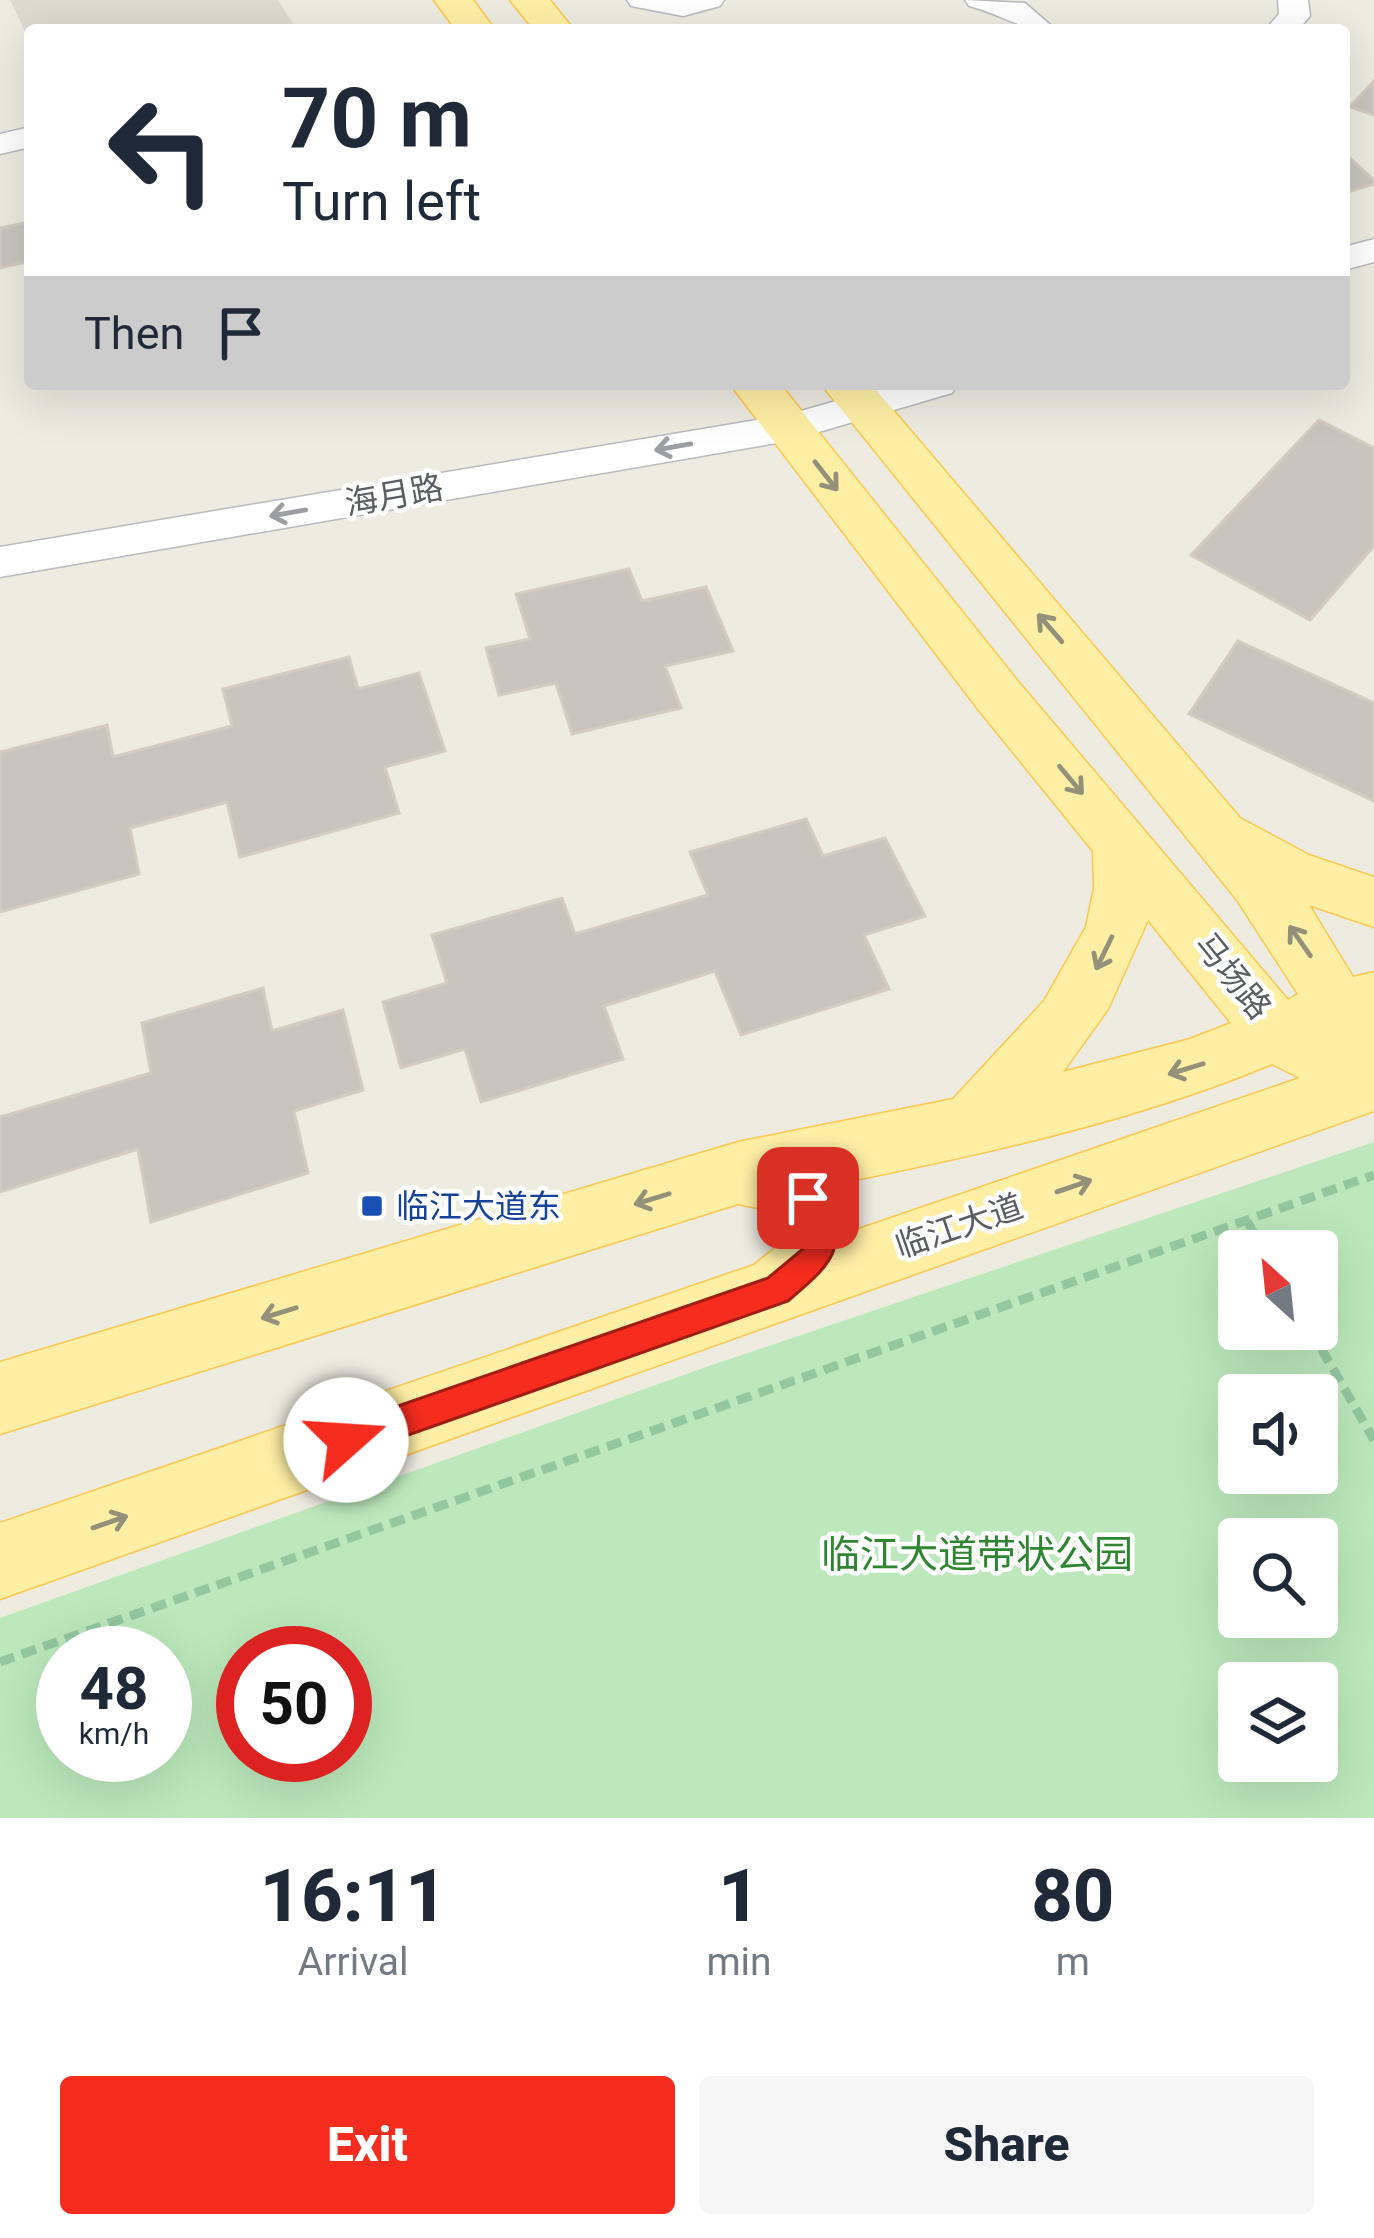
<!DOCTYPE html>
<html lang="en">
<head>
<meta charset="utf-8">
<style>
  body { margin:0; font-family:Roboto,"Noto Sans SC",sans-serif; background:#f6f6f7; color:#1f2937; height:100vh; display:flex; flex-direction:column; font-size:45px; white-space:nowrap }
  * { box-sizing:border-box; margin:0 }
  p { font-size:39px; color:#747a83 }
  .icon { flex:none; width:66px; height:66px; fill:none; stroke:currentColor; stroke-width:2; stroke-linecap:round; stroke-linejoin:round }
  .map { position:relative; height:1818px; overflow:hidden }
  .details { display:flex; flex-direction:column; background:#fff; flex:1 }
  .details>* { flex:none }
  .banner { position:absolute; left:24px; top:24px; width:1326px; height:366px; border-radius:12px; box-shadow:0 12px 48px #0002; background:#fff; color:#1f2937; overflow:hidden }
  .needle { width:78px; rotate:333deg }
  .fabs { position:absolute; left:1218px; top:1230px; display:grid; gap:24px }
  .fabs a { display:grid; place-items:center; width:120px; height:120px; border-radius:12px; background:#fff; box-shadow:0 12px 48px #0002; font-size:60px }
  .speed { position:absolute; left:36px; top:1626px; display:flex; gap:24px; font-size:60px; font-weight:700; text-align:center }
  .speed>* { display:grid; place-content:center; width:156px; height:156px; border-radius:50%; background:#fff; box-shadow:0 12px 48px #0002; line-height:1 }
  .speed small { font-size:30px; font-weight:400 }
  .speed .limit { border:18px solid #d22; background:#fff; color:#111 }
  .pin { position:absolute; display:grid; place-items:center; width:102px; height:102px; color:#fff; margin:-51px; border-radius:24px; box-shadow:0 6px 18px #0006 }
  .me { position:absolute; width:132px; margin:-66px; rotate:71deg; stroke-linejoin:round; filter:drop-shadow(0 0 9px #0008) }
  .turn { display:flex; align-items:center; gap:42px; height:252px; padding:0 60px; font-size:54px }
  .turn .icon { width:156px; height:156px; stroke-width:2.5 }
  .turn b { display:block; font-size:84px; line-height:102px }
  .then { display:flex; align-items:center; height:114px; padding:0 60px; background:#0003; gap:24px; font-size:45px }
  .eta { display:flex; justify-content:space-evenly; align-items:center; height:204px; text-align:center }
  .eta b { font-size:72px; font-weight:800; line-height:84px }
  .action { display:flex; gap:24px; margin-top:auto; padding:24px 60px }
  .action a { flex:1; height:138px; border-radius:12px; background:#f62c1f; color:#fff; font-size:48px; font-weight:800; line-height:138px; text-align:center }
  .action a+a { background:#f6f6f7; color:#1f2937 }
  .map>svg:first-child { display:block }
  .education { fill:#dedad0 }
  .green { fill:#bce8bb; fill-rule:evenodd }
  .building { fill:#c9c5be; stroke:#d3ccbf; stroke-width:3 }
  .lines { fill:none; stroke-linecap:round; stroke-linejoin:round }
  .minor-casing { stroke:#b7babf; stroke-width:3 }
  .major-casing { stroke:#fcc74d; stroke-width:3 }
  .path { stroke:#92c7a0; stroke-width:9; stroke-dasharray:15 8; stroke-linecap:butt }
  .minor { fill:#fff; fill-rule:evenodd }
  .major { fill:#ffefa5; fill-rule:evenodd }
  .oneway { stroke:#9c9ea1 }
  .oneway2 { stroke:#94917a }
  .route { fill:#f62c1f; stroke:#a01d14; stroke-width:3 }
  .transit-dot { fill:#1a4fb4; stroke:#fff; stroke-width:4.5 }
  .labels { text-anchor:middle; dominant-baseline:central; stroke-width:9; stroke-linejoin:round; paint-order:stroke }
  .street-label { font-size:33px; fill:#5a5e63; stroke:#fff }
  .transit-label { font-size:33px; fill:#164399; stroke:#fff; text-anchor:start }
  .near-park-label { font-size:39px; fill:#2e8630; stroke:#fff }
</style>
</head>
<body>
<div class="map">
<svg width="1374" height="1818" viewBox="0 0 1374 1818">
  <rect width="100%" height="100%" fill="#eeebe1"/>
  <!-- education -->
  <path class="education" d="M10 0H278L297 30H30V42Z"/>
  <!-- green -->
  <path class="green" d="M1374 1142V1818H0V1618L712 1365ZM1239 1251H1317V1329H1239ZM1239 1395H1317V1473H1239ZM1239 1539H1317V1617H1239ZM63 1653H165V1755H63ZM243 1653H345V1755H243ZM1239 1683H1317V1761H1239Z"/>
  <!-- building -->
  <g class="building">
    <path d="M1374 81V115L1350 107Z"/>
    <path d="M1344 153 1374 180V184L1344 193Z"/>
    <path d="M30 222V261L0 268V228Z"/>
    <path d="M1319 420 1374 448V546L1310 620 1191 555Z"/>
    <path d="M629 569 642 601 706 587 733 651 665 666 681 708 572 734 556 683 499 695 486 648 530 639 516 594Z"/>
    <path d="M1238 641 1374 703V801L1189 714Z"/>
    <path d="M349 657 358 689 419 673 445 751 385 767 399 813 240 857 227 802 130 828 139 874 0 912V752L107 725 113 757 232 726 223 689Z"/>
    <path d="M806 819 823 856 885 838 925 916 864 935 889 989 741 1035 715 971 604 1006 623 1059 481 1102 465 1049 401 1068 383 1002 447 983 432 935 562 898 575 934 708 895 690 852Z"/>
    <path d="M263 988 272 1031 343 1010 363 1090 294 1111 308 1173 151 1222 138 1149 0 1192V1117L151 1073 142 1023Z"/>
  </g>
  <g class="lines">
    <!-- minor casing -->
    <g class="minor-casing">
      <g id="minor">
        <path d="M627 0H724L720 6 683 16 631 6Z"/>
        <path d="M965 0 1025 3 1056 30C1016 30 1007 16 969 6Z"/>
        <path d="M1278 0H1308L1310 16 1298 30H1265L1279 14Z"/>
        <path d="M30 127V147L0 154V134Z"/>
        <path d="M1374 239V262L1344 270V247Z"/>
        <path d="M895 384H958L952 393 788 441 0 577V547L787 415Z"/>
      </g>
    </g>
    <!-- major casing -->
    <g class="major-casing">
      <g id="major">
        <path d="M434 0H473L495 30H456Z"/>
        <path d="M510 0H550L574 30H534Z"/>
        <path d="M730 384H780L1016 679 1288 1000 1298 994 1237 900 821 384H871L1240 818 1309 855 1374 877V927L1309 905 1353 977 1374 972V1111L0 1599V1523L754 1265 785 1240 783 1223 768 1210 738 1204 0 1434V1362L738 1142 953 1099 1044 1001 1086 927 1094 888 1093 851 978 709ZM1148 920 1231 1023 1190 1039 1063 1072 1108 1009ZM1272 1064 1300 1078 853 1231 835 1184C983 1154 1133 1122 1272 1064Z"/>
      </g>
    </g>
    <!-- path -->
    <g class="path">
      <path d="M1247 1221 1264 1251"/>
      <path d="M1310 1329 1374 1440"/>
      <path d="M0 1662 1374 1175"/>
    </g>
    <!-- minor -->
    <use href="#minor" class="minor"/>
    <!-- major -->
    <use href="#major" class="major"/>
  </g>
  <!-- one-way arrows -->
  <defs><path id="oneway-shaft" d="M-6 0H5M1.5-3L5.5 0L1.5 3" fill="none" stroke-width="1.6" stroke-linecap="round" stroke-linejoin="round" transform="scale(3)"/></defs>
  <g class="oneway">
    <use href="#oneway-shaft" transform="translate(673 447) rotate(170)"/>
    <use href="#oneway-shaft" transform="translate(288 513) rotate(170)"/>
  </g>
  <g class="oneway2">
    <use href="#oneway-shaft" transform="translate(826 476) rotate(52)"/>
    <use href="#oneway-shaft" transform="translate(1050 628) rotate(-131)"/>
    <use href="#oneway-shaft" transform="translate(1071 780) rotate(50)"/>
    <use href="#oneway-shaft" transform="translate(1300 941) rotate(-125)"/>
    <use href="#oneway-shaft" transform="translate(1104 953) rotate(116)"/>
    <use href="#oneway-shaft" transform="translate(1186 1069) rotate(163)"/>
    <use href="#oneway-shaft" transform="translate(1074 1186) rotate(-19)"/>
    <use href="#oneway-shaft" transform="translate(652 1199) rotate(163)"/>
    <use href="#oneway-shaft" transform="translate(279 1313) rotate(163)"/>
    <use href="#oneway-shaft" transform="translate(110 1522) rotate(-19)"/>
  </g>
  <!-- route -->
  <path class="route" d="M808 1184 819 1188C852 1246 834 1262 788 1301L346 1457 334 1452 329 1440 334 1429 346 1424 768 1278 804 1248 806 1224 793 1198 797 1188Z"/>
  <!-- markers -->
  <rect class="transit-dot" x="360" y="1194" width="24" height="24" rx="6"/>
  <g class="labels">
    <!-- street labels -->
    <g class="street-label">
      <text transform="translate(394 495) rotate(-10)">海月路</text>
      <text transform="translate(1233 976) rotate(51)">马场路</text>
      <text transform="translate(959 1226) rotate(-19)">临江大道</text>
    </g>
    <!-- transit labels -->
    <g class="transit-label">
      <text x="396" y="1206">临江大道东</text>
    </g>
    <!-- near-park labels -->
    <g class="near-park-label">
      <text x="977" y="1555">临江大道带状公园</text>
    </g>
  </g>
</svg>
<div class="fabs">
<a><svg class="needle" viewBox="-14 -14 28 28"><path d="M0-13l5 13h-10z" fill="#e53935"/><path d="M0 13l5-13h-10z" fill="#747a83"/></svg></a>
<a><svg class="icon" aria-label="sound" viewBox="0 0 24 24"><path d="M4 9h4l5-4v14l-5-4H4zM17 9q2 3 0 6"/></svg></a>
<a><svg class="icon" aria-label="search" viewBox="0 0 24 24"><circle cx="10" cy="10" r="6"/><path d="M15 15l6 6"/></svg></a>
<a><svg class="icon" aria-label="layers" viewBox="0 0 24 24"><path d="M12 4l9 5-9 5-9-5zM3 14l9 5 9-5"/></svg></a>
</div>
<div class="speed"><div>48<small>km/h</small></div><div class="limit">50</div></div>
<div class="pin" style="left:808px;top:1198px;background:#d93025"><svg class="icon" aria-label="arrive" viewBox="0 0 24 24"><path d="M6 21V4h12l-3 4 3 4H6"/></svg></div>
<svg class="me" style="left:346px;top:1440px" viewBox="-20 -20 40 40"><circle r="19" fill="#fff"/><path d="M0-13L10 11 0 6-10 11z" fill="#f62c1f"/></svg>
<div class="banner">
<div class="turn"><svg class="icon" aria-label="left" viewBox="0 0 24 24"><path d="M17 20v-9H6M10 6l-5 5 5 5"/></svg><div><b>70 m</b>Turn left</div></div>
<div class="then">Then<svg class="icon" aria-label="arrive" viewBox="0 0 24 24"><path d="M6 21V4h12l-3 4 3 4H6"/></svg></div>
</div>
</div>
<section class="details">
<div class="eta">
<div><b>16:11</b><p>Arrival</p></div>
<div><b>1</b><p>min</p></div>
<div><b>80</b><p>m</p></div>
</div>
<div class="action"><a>Exit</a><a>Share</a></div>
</section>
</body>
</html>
